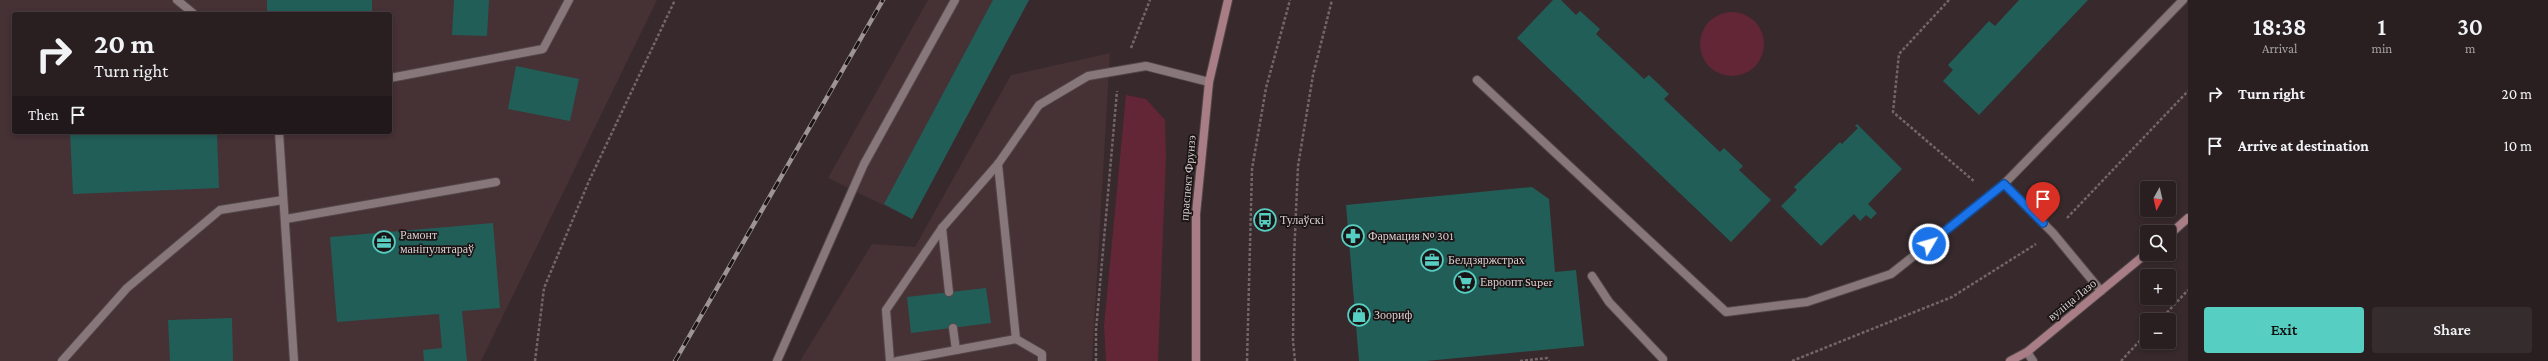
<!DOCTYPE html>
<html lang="en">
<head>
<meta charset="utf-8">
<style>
  body { margin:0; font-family:"Crimson Pro",serif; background:#352c2e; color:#f1f3f6; height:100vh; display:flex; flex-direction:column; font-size:15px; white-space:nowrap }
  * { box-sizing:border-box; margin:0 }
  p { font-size:13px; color:#a5a2a5 }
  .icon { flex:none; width:22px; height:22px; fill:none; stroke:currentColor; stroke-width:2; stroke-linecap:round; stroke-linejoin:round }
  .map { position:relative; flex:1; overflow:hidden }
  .details { display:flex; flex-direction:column; background:#291f21; width:360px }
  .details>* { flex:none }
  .guide { position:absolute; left:12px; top:12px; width:380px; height:122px; border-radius:4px; box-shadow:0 2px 6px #0003,0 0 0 1px #453d3f; background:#291f21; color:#f1f3f6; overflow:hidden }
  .needle { width:26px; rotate:188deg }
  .buttons { position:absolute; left:2140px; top:181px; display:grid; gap:8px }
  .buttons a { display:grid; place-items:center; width:36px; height:36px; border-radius:4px; background:#291f21; box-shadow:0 2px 6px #0003,0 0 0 1px #453d3f; font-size:20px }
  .pin { position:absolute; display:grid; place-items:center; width:34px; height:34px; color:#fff; margin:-41px -17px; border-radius:50% 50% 50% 0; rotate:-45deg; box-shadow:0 0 4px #0007 }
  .pin .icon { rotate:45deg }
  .me { position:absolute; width:44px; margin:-22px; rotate:52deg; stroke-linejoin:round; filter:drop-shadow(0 0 3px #0008) }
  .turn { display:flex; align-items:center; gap:14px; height:84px; padding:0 16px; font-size:18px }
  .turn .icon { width:52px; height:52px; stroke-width:2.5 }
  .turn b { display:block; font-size:28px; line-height:34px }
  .then { display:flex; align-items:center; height:38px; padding:0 16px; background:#0003; gap:8px; font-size:15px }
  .eta { display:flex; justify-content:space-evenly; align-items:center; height:68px; text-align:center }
  .eta b { font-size:24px; font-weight:600; line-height:28px }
  .primary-button { display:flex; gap:8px; margin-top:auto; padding:8px 16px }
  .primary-button a { flex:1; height:46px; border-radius:4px; background:#57cec2; color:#111; font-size:16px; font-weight:600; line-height:46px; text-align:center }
  .primary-button a+a { background:#352c2e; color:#f1f3f6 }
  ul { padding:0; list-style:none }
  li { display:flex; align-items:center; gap:12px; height:52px; padding:0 16px }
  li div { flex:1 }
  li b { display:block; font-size:15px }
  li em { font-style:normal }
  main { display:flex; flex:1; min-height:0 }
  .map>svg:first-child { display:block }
  .built { fill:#463135; fill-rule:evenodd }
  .green { fill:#632636 }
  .building { fill:#225e58 }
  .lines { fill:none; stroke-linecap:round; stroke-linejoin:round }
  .lane-casing { stroke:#524749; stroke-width:10 }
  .street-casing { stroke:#524749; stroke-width:10 }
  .secondary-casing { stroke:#524749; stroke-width:10 }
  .path { stroke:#736669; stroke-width:2.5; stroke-dasharray:3 2; stroke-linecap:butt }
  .lane { stroke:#88777a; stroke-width:8 }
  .street { stroke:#88777a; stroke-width:8 }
  .secondary { stroke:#a87d86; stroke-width:8 }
  .rail-casing { stroke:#9e9395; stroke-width:4.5 }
  .rail { stroke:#1a1415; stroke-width:3; stroke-dasharray:9; stroke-linecap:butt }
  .route-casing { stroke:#114b97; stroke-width:10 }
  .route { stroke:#1a73e8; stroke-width:7 }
  .labels { text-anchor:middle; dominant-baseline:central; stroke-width:3.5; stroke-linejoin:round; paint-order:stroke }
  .street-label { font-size:12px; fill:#d8ced0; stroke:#1a1415 }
  .poi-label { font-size:12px; fill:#d8ced0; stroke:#1a1415; text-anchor:start }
</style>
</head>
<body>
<main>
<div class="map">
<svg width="2188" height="361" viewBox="0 0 2188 361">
  <rect width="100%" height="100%" fill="#37292c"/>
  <!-- built -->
  <g class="built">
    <path d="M0 0H657L481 361H0ZM14 14H390V132H14Z"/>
    <path d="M928 0H1029L912 219 828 178Z"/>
    <path d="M1110 53 1092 361H800L872 244 915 247 1011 75Z"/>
  </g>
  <!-- green -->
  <g class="green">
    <circle cx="1732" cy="44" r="32"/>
    <path d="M1126 95 1146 99 1165 120 1166 156 1158 361H1106L1104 326Z"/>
  </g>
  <!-- building -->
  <g class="building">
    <rect x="267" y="0" width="105" height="14"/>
    <path d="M454 0H489L487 36 452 35Z"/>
    <path d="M993 0H1029L912 219 884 204Z"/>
    <path d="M1553 0H1561L1576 15 1580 11 1600 29 1596 34 1644 79 1649 75 1669 94 1664 99 1720 152 1724 148 1743 166 1739 170 1771 200 1731 242 1517 38Z"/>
    <path d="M2019 0H2088L1979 115 1943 81 1953 70 1948 65 1989 21 1995 26Z"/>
    <path d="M516 66 579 79 570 121 508 109Z"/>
    <path d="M1857 124 1902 169 1868 204 1877 213 1871 219 1866 215 1860 221 1854 214 1821 246 1781 206 1797 190 1794 187 1840 142 1842 144 1858 128 1855 126Z"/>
    <path d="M70 132H226L217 134 219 188 73 194Z"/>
    <path d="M1532 187 1549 199 1555 272 1576 270 1584 346 1426 361H1359L1346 205Z"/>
    <path d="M493 223 500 308 462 311 467 361H424L423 350 442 348 439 314 337 322 330 237Z"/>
    <path d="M986 288 991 323 911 333 907 297Z"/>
    <path d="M232 318 233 361H170L168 320Z"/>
  </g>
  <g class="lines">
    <!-- lane casing -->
    <g class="lane-casing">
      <g id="lane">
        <path d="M177 0 194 14"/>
        <path d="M390 78 543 49 569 0"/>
        <path d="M1477 80 1726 312 1807 302 1891 274 2004 184 2053 233 2101 291"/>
        <path d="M279 132 294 361"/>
        <path d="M2004 184 2183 0"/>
        <path d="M286 219 496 182"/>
        <path d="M942 228 949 292"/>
        <path d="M1592 276 1609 302 1663 359"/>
        <path d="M953 328 956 350"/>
        <path d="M1016 339 1042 354V361"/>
        <path d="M62 361 127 288 220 210 283 200"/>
        <path d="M777 361 864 164 955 0"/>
        <path d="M890 361 886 310 942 228 998 164 1039 105 1088 76 1146 66 1209 82"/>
        <path d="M897 361 1016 339 998 164"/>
      </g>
    </g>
    <!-- street casing -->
    <g class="street-casing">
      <path id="street" d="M2027 352 2033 361"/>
    </g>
    <!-- secondary casing -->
    <g class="secondary-casing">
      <g id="secondary">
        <path d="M2169 235 2188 218"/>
        <path d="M1196 361V214L1209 82 1228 0"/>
        <path d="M2010 361 2027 352 2147 253"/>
      </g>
    </g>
    <!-- path -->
    <g class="path">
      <path d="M1949 0 1899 54 1893 112 1975 182"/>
      <path d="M1131 48 1150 0"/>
      <path d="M2067 218 2188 91"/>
      <path d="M2160 320 2188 290"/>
      <path d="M535 361 544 288 589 181 675 0"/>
      <path d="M1096 361V330L1117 91"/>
      <path d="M1247 361 1252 169 1266 88 1290 0"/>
      <path d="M1295 361 1293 341 1294 257 1298 166 1313 75 1332 0"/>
      <path d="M1520 361 1547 358 1549 361"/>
      <path d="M1792 361 1952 297 2036 244"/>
      <path d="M2121 361 2147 333"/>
    </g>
    <!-- lane -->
    <use href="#lane" class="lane"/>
    <!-- street -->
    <use href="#street" class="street"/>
    <!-- secondary -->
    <use href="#secondary" class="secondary"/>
    <!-- rail casing -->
    <g class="rail-casing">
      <path id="rail" d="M675 361 883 0"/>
    </g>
    <!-- rail -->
    <use href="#rail" class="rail"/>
  </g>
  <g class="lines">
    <!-- route casing -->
    <g class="route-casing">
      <path id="route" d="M1929 244 2004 184 2043 223"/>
    </g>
    <!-- route -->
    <use href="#route" class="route"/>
  </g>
  <!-- icons -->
  <defs>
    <g id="bus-ring" transform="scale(1.15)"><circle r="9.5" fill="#1a1415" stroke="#57cec2" stroke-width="1.5"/><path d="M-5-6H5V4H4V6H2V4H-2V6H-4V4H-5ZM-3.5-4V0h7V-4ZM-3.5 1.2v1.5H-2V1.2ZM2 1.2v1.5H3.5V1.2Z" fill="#57cec2"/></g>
    <g id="pharmacy-ring" transform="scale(1.15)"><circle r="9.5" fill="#1a1415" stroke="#57cec2" stroke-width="1.5"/><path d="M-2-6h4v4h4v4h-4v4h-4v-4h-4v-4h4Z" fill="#57cec2"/></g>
    <g id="office-ring" transform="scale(1.15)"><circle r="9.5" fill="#1a1415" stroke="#57cec2" stroke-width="1.5"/><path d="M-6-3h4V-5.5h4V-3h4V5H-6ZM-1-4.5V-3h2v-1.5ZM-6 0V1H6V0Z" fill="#57cec2"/></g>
    <g id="supermarket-ring" transform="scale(1.15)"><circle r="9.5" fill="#1a1415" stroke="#57cec2" stroke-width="1.5"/><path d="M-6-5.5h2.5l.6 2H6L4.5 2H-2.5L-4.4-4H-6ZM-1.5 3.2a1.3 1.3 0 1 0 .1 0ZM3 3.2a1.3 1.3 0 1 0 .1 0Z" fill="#57cec2"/></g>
    <g id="shop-ring" transform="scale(1.15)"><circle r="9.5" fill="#1a1415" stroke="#57cec2" stroke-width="1.5"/><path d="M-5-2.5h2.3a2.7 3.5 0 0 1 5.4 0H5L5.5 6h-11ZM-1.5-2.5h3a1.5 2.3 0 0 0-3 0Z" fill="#57cec2"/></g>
  </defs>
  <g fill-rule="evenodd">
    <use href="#bus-ring" x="1265" y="220"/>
    <use href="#pharmacy-ring" x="1353" y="236"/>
    <use href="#office-ring" x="384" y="242"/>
    <use href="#office-ring" x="1432" y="260"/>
    <use href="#supermarket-ring" x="1465" y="282"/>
    <use href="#shop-ring" x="1359" y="315"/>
  </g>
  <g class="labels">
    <!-- street labels -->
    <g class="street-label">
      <text transform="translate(1188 178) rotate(-85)">праспект Фрунзэ</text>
      <text transform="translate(2072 300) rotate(-39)">вуліца Лазо</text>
    </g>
    <!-- poi labels -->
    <g class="poi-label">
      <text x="1280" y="220">Тулаўскі</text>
      <text x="400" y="235">Рамонт<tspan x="400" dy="14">маніпулятараў</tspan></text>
      <text x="1368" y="236">Фармация № 301</text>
      <text x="1448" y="260">Белдзяржстрах</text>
      <text x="1480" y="282">Евроопт Super</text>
      <text x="1374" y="315">Зоориф</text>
    </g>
  </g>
</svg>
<div class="buttons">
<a><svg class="needle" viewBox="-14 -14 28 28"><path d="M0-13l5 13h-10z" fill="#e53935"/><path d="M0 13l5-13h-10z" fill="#a5a2a5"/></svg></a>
<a><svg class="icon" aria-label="search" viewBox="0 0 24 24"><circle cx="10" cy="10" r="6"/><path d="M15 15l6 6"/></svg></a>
<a>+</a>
<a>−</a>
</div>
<div class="pin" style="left:2043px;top:223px;background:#d93025"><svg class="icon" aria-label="arrive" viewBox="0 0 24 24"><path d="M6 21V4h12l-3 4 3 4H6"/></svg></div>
<svg class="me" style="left:1929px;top:244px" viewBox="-20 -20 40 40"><circle r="17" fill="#1a73e8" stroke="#fff" stroke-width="3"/><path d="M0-11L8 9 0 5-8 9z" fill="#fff"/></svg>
<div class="guide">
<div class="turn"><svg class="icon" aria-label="right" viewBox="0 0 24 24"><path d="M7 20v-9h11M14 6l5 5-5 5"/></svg><div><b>20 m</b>Turn right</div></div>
<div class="then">Then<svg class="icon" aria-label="arrive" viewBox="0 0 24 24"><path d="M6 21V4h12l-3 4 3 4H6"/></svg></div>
</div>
</div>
<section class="details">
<div class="eta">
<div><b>18:38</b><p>Arrival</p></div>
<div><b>1</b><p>min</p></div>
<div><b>30</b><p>m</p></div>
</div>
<ul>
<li><svg class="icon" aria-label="right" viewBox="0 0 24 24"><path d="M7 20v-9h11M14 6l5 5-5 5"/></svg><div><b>Turn right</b></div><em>20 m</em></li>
<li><svg class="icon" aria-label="arrive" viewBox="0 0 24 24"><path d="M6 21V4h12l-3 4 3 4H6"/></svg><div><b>Arrive at destination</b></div><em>10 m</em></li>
</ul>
<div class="primary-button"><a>Exit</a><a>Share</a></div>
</section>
</main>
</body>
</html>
